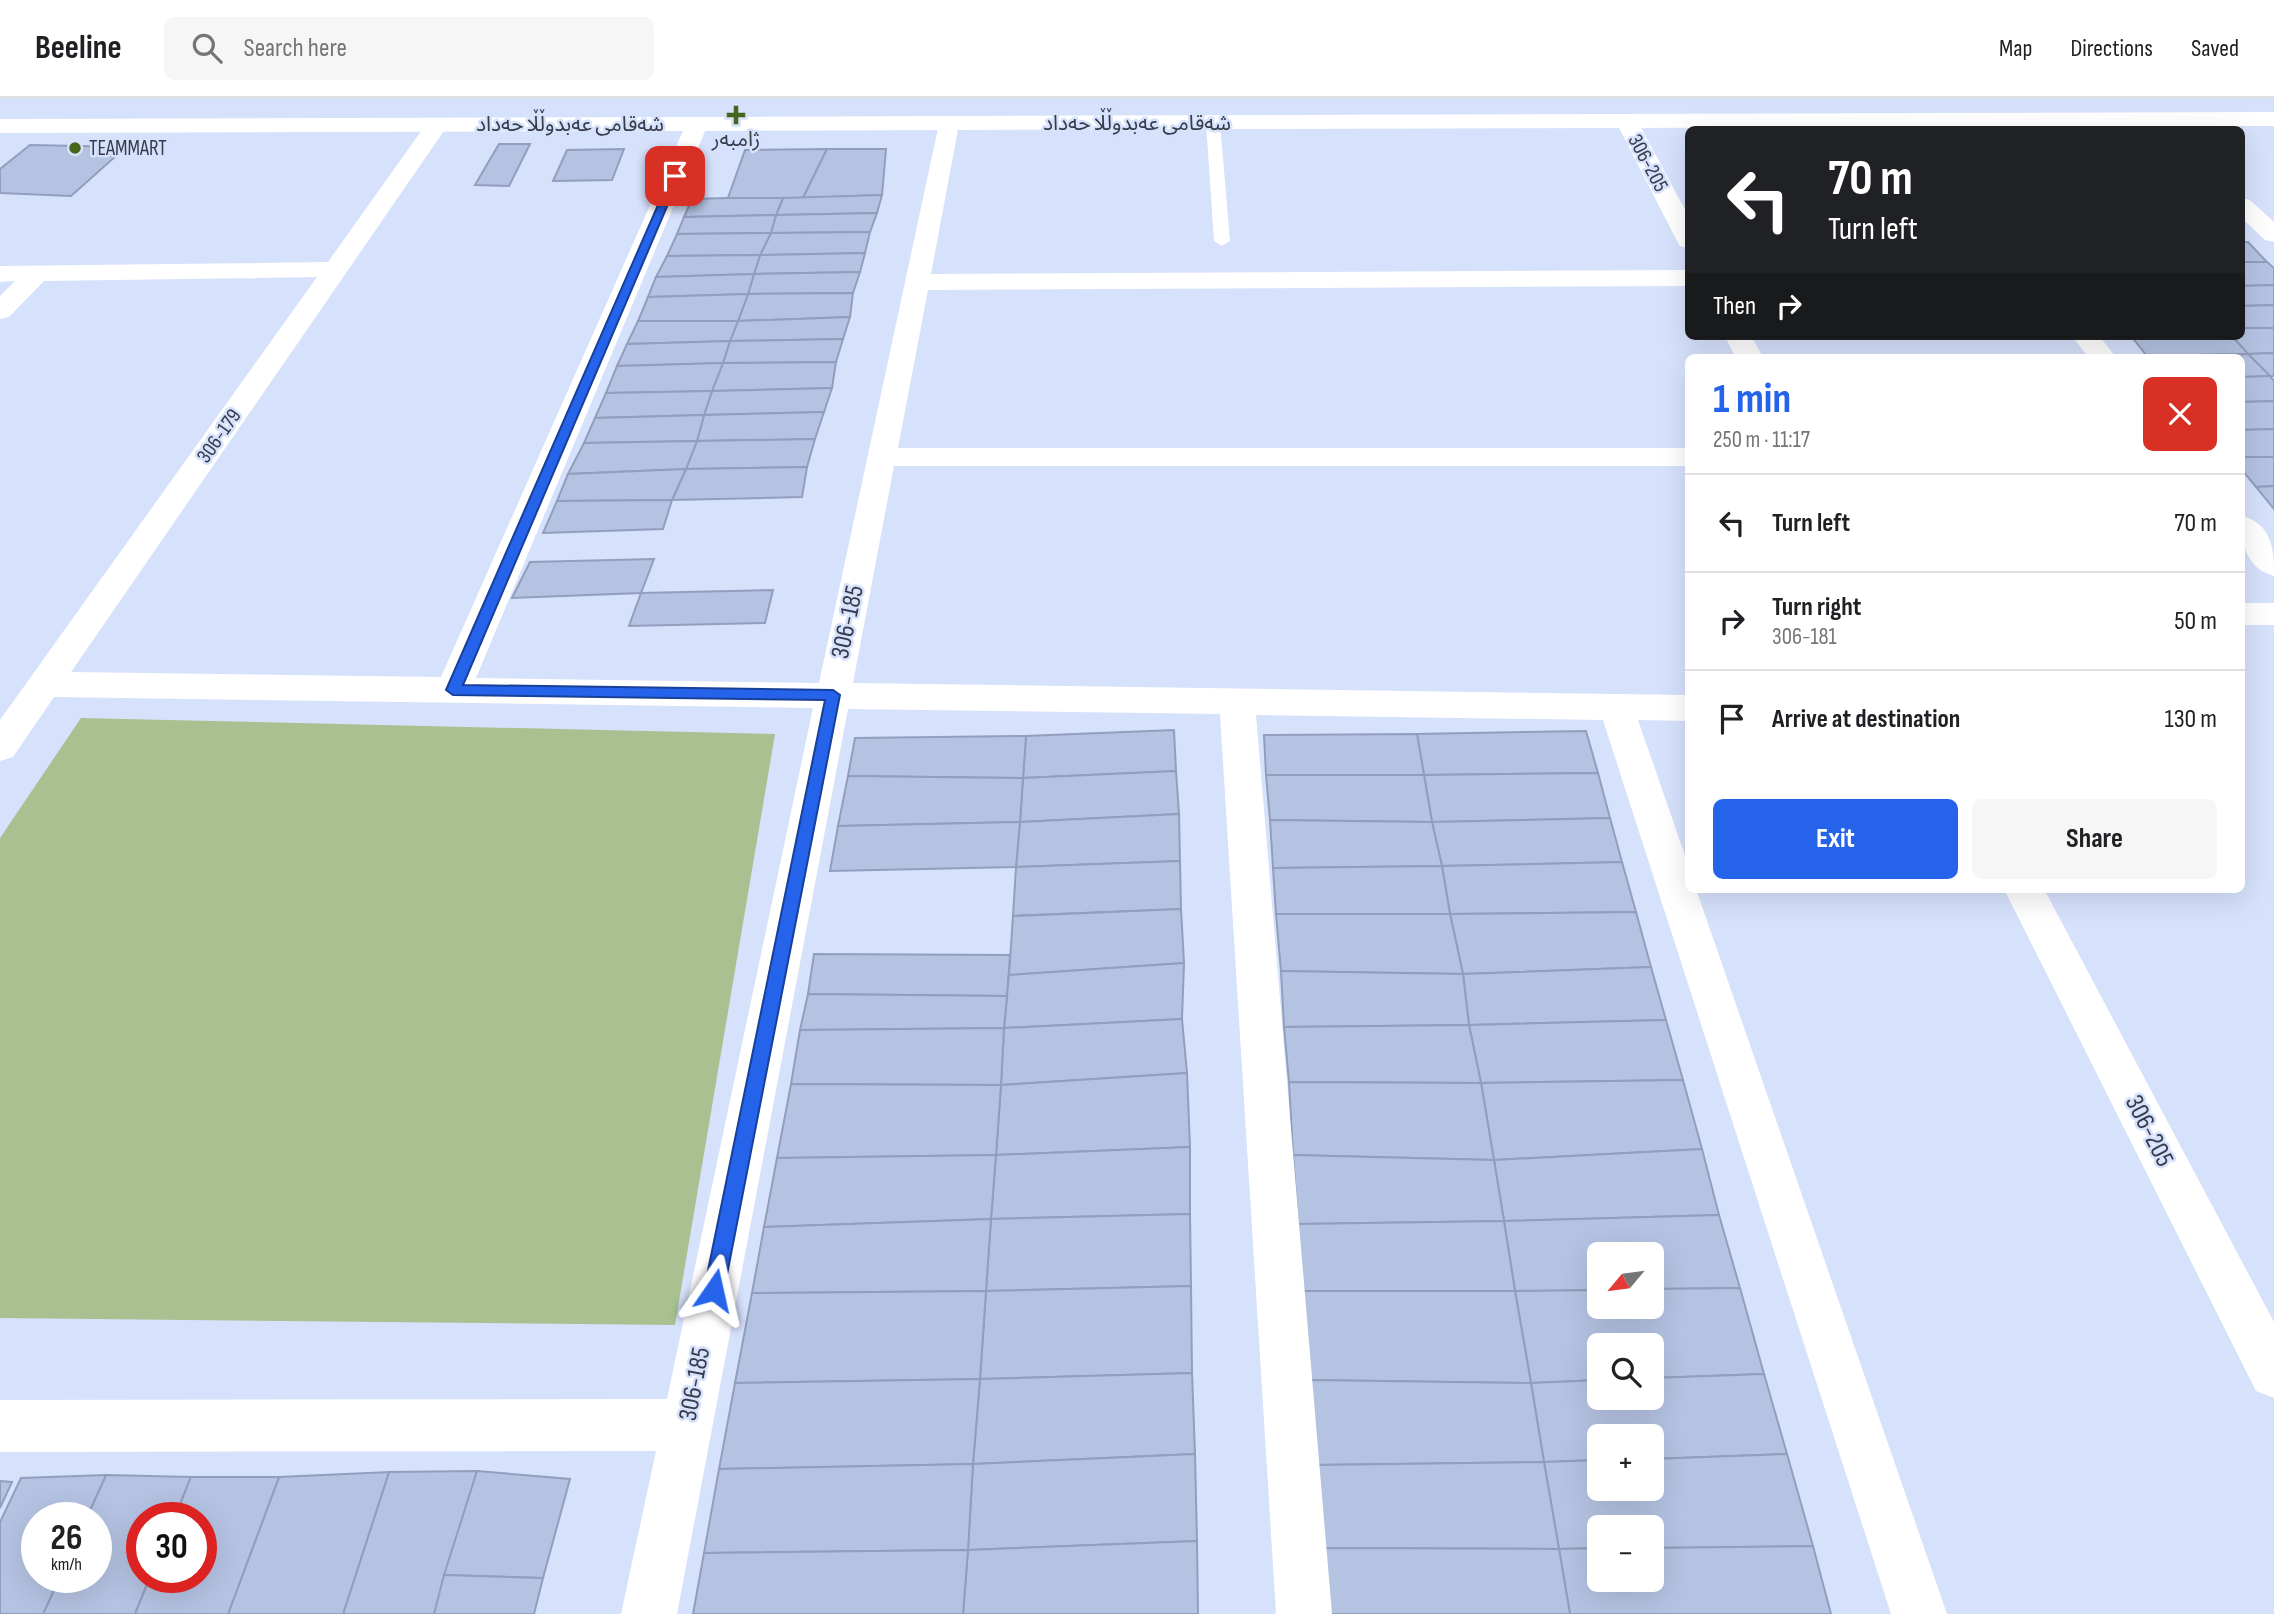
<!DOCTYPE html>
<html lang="en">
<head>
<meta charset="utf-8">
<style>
  body { margin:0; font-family:"Sofia Sans Condensed","Noto Sans Arabic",sans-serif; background:#f6f6f6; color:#202124; height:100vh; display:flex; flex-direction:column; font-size:26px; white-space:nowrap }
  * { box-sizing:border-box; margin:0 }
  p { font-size:23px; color:#757577 }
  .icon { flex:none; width:38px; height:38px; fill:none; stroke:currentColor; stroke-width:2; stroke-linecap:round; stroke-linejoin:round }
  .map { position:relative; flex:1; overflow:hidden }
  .details { position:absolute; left:1685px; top:256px; width:560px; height:539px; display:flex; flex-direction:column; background:#fff; border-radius:10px; box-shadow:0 7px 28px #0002 }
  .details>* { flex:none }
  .top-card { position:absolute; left:1685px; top:28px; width:560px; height:214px; border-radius:10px; box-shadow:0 7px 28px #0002; background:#202124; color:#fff; overflow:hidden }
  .needle { width:46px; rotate:241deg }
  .controls { position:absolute; left:1587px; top:1144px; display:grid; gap:14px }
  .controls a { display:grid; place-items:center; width:77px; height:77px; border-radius:10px; background:#fff; box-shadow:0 7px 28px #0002; font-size:35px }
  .speed { position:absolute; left:21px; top:1404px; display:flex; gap:14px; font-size:35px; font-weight:700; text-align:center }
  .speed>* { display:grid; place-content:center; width:91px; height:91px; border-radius:50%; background:#fff; box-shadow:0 7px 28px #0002; line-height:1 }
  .speed small { font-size:18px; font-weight:400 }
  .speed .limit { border:10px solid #d22; background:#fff; color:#111 }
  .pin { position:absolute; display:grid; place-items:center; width:60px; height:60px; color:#fff; margin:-30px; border-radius:14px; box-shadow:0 4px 10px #0006 }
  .me { position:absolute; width:77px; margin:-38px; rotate:11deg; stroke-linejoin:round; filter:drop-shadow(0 0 5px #0008) }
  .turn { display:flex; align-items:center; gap:24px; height:147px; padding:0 28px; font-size:32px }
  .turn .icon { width:91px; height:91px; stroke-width:2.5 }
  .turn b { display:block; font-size:49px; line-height:60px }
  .then { display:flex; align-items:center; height:66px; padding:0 28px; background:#0003; gap:14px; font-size:26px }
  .round { display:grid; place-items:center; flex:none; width:74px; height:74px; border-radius:10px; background:#f6f6f6 }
  .head { display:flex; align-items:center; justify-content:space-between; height:119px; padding:0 28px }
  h1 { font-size:42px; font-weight:700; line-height:52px; color:#2563eb }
  .action { display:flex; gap:14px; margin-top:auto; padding:14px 28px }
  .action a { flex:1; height:80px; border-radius:10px; background:#2563eb; color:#fff; font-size:28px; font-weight:700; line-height:80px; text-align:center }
  .action a+a { background:#f6f6f6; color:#202124 }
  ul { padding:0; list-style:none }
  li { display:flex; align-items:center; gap:21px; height:98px; padding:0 28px; border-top:2px solid #e0e0e0 }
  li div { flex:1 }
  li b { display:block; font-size:26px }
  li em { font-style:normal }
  header { display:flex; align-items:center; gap:42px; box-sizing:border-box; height:98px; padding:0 35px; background:#fff; border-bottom:2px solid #e0e0e0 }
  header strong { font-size:33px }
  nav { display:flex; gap:38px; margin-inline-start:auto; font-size:24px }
  .search { width:490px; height:63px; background:#f6f6f6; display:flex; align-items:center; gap:18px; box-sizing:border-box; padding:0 24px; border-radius:10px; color:#757577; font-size:26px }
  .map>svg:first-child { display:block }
  .green { fill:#a9c191 }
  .building { fill:#b5c3e3; stroke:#919ebd; stroke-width:2 }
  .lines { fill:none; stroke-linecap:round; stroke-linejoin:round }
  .service { fill:#fff; fill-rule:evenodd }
  .minor { fill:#fff; fill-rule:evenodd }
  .tertiary { fill:#fff; fill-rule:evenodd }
  .route { fill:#2563eb; stroke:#184099; stroke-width:2 }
  .poi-dot { fill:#46661b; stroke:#d6e1fc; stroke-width:2.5 }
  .labels { text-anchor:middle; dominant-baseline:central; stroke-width:5; stroke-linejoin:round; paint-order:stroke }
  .far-street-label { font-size:21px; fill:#363b49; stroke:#d6e1fc }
  .far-poi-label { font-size:21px; fill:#363b49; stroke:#d6e1fc }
  .street-label { font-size:26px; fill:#363b49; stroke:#d6e1fc }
</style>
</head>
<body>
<header>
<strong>Beeline</strong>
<div class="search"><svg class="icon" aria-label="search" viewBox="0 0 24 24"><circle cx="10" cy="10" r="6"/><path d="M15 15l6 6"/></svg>Search here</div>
<nav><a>Map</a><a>Directions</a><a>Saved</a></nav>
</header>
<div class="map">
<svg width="2274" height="1516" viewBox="0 0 2274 1516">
  <rect width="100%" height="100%" fill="#d6e1fc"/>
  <!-- green -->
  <path class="green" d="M81 620 775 636 675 1227 0 1220V740Z"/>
  <!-- building -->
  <g class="building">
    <path d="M499 46H530L509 88 475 87Z"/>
    <path d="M30 47 126 49 71 98 0 95V71Z"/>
    <path d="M624 51 612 82 553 83 567 52Z"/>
    <path d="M827 51 803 100H728L745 52Z"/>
    <path d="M827 51H886L882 97 803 100Z"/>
    <path d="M882 97 877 115 776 117 783 100Z"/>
    <path d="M728 100H783L776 117 684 119 692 101Z"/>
    <path d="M877 115 870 134 771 135 776 117Z"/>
    <path d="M776 117 771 135 677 136 684 119Z"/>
    <path d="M870 134 865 155 760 157 771 135Z"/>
    <path d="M771 135 760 157 667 158 677 136Z"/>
    <path d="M2242 144H2248L2267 164H2242Z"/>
    <path d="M865 155 860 174 754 176 760 157Z"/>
    <path d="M760 157 754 176 656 179 667 158Z"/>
    <path d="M2242 164H2267L2274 170V187L2242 188Z"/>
    <path d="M860 174 853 195 748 196 754 176Z"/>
    <path d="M754 176 748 196 648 199 656 179Z"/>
    <path d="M2274 187V207L2242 208V188Z"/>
    <path d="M853 195 850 219 738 223 748 196Z"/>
    <path d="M748 196 738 223H638L648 199Z"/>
    <path d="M2274 207V230H2242V208Z"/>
    <path d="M850 219 843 241 730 243 738 223Z"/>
    <path d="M638 223H738L730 243 627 246Z"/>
    <path d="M2242 230H2274V255L2248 256 2232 238H2242Z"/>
    <path d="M2131 238H2232L2248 256 2147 258Z"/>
    <path d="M843 241 836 264 723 265 730 243Z"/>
    <path d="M730 243 723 265 617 268 627 246Z"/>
    <path d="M2274 255V278H2270L2248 256Z"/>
    <path d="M2248 256 2270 278 2242 279V259L2147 258Z"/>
    <path d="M836 264 832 290 712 293 723 265Z"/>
    <path d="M723 265 712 293 606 295 617 268Z"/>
    <path d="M2270 278 2274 283V303L2242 304V279Z"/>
    <path d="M832 290 824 314 704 317 712 293Z"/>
    <path d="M712 293 704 317 595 320 606 295Z"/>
    <path d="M2274 303V331L2242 332V304Z"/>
    <path d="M824 314 815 341 697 343 704 317Z"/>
    <path d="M704 317 697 343 584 345 595 320Z"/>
    <path d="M2274 331V359H2242V332Z"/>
    <path d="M815 341 807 369 686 371 697 343Z"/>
    <path d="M697 343 686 371 568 376 584 345Z"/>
    <path d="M2242 359H2274V388L2256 389 2242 372Z"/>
    <path d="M807 369 802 399 672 402 686 371Z"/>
    <path d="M686 371 672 402 557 403 568 376Z"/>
    <path d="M2274 388V411L2256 389Z"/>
    <path d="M672 402 663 431 543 435 557 403Z"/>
    <path d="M654 461 641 495 512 500 530 464Z"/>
    <path d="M773 492 765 525 629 528 641 495Z"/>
    <path d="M1174 632 1176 673 1023 680 1026 638Z"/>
    <path d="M1586 633 1598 675 1424 677 1417 636Z"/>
    <path d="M1417 636 1424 677H1266L1264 637Z"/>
    <path d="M1026 638 1023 680 848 678 855 640Z"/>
    <path d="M1176 673 1179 716 1020 724 1023 680Z"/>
    <path d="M1598 675 1610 720 1432 724 1424 677Z"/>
    <path d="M1266 677H1424L1432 724 1270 722Z"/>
    <path d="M848 678 1023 680 1020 724 838 728Z"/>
    <path d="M1179 716 1180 763 1016 769 1020 724Z"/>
    <path d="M1610 720 1622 764 1442 768 1432 724Z"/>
    <path d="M1270 722 1432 724 1442 768 1273 770Z"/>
    <path d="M1020 724 1016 769 830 773 838 728Z"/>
    <path d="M1180 763 1181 811 1013 818 1016 769Z"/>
    <path d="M1622 764 1636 814 1450 816 1442 768Z"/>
    <path d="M1442 768 1450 816H1276L1273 770Z"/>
    <path d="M1181 811 1184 865 1009 877 1013 818Z"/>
    <path d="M1636 814 1651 869 1463 876 1450 816Z"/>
    <path d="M1276 816H1450L1463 876 1281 873Z"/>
    <path d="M814 856 1010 857 1007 898 808 896Z"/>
    <path d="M1184 865 1182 921 1004 930 1009 877Z"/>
    <path d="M1651 869 1666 922 1469 927 1463 876Z"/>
    <path d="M1281 873 1463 876 1469 927 1284 929Z"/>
    <path d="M808 896 1007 898 1004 930 800 932Z"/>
    <path d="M1182 921 1187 975 1001 987 1004 930Z"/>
    <path d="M1666 922 1683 982 1481 985 1469 927Z"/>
    <path d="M1469 927 1481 985 1289 984 1284 929Z"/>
    <path d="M1004 930 1001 987 791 986 800 932Z"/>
    <path d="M1187 975 1190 1049 996 1057 1001 987Z"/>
    <path d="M1683 982 1702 1051 1494 1062 1481 985Z"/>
    <path d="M1289 984 1481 985 1494 1062 1293 1057Z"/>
    <path d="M791 986 1001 987 996 1057 777 1060Z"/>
    <path d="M1190 1049V1116L991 1121 996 1057Z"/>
    <path d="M1702 1051 1719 1117 1504 1123 1494 1062Z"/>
    <path d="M996 1057 991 1121 764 1129 777 1060Z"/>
    <path d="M1293 1057 1494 1062 1504 1123 1298 1126Z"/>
    <path d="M1190 1116 1191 1188 986 1193 991 1121Z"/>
    <path d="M1719 1117 1740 1190 1652 1191V1157H1600V1192L1515 1193 1504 1123Z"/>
    <path d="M991 1121 986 1193 752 1195 764 1129Z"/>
    <path d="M1504 1123 1515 1193H1303L1298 1126Z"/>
    <path d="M1191 1188 1192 1275 980 1281 986 1193Z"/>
    <path d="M1740 1190 1764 1276 1652 1280V1248H1600V1282L1531 1285 1515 1193 1600 1192V1209H1652V1191Z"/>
    <path d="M986 1193 980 1281 735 1285 752 1195Z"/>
    <path d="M1303 1193H1515L1531 1285 1309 1282Z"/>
    <path d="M1192 1275 1195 1356 973 1366 980 1281Z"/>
    <path d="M1764 1276 1787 1356 1652 1361V1339H1600V1362L1544 1364 1531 1285 1600 1282V1300H1652V1280Z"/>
    <path d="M980 1281 973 1366 719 1371 735 1285Z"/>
    <path d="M1309 1282 1531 1285 1544 1364 1315 1367Z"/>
    <path d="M1195 1356 1197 1443 968 1452 973 1366Z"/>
    <path d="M1787 1356 1813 1448 1652 1450V1430H1600V1450L1559 1451 1544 1364 1600 1362V1391H1652V1361Z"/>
    <path d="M1544 1364 1559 1451 1321 1450 1315 1367Z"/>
    <path d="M973 1366 968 1452 704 1455 719 1371Z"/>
    <path d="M477 1373 434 1516H343L389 1374Z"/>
    <path d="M477 1373 570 1381 543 1480 444 1477Z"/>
    <path d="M389 1374 343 1516H228L279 1379Z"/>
    <path d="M106 1377 191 1379 175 1419H142V1479H150L135 1516H43L60 1479H96V1419H87Z"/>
    <path d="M106 1377 87 1419H37V1479H60L43 1516H0V1424L21 1380Z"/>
    <path d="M191 1379H279L228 1516H135L150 1479H201V1419H175Z"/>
    <path d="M0 1383 12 1384 0 1410Z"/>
    <path d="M1197 1443 1198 1516H963L968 1452Z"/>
    <path d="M1813 1448 1831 1516H1570L1559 1451 1600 1450V1482H1652V1450Z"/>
    <path d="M1321 1450 1559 1451 1570 1516H1326Z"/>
    <path d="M968 1452 963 1516H693L704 1455Z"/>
    <path d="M444 1477 543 1480 534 1516H434Z"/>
  </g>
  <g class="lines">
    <!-- service -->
    <path class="service" d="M1213 21 1220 25 1230 143 1222 148 1214 143 1206 25Z"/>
    <!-- minor -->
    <g class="minor">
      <path d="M1627 17 1638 24 1689 119V150L1680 148 1677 143 1616 24Z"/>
      <path d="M697 19 708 26 476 580 819 585 940 21H956L959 26 931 176 1689 172V188L928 192 898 350H1689V368H894L853 585 1689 597V623L1638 622 1689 769V791H1696L1947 1516H1891L1603 622 1256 617 1332 1516H1276L1220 616 848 611 677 1516H621L656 1353 0 1354V1302L667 1301 813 610 54 599 13 659 0 663V622L317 179 44 183 9 219 0 221V198L15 183 0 184V168L328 164 429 22H445L448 27 71 574 441 579 686 26Z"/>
      <path d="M2242 100 2250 102 2274 124V144L2265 142 2242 120Z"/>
      <path d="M1725 238H1751L1763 259H1735Z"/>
      <path d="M2072 238H2099L2116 259H2088Z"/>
      <path d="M2242 418C2272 426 2274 451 2274 478 2245 470 2241 444 2242 418Z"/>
      <rect x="2242" y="505" width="32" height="22"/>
      <path d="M2004 791H2044L2274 1224V1300L2256 1293Z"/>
    </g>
    <!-- tertiary -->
    <path class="tertiary" d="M2274 14V28L0 35V21Z"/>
  </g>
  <!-- route -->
  <path class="route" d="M672 75 680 78 463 587 833 592 840 597 724 1192 721 1199 714 1202 707 1199 704 1192 825 602 453 597 446 592Z"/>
  <!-- markers -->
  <g class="poi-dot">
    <path d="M732.5 6.5h7v7h7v7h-7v7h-7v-7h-7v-7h7z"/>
    <circle cx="75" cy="50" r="7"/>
  </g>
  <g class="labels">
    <!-- far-street labels -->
    <g class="far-street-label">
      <text x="1137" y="25">شەقامی عەبدوڵڵا حەداد</text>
      <text x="570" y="26">شەقامی عەبدوڵڵا حەداد</text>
      <text transform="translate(1648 65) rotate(62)">306-205</text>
      <text transform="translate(219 338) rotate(-55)">306-179</text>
    </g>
    <!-- far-poi labels -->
    <g class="far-poi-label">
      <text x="736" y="41">ژامبەر</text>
      <text x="89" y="50" text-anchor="start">TEAMMART</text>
    </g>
    <!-- street labels -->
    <g class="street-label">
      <text transform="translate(848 524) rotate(-78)">306-185</text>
      <text transform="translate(2149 1033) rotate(63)">306-205</text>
      <text transform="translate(695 1286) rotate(-79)">306-185</text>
    </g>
  </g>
</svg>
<div class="controls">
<a><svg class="needle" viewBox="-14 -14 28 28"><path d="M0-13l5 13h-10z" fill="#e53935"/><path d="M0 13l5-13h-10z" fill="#757577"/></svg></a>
<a><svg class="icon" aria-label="search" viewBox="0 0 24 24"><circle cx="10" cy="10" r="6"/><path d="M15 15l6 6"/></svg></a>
<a>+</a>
<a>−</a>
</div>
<div class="speed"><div>26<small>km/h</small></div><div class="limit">30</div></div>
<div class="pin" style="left:675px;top:78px;background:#d93025"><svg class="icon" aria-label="arrive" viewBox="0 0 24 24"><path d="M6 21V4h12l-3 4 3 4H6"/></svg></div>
<svg class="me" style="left:714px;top:1192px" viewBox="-20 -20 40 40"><path d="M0-17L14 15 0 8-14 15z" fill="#2563eb" stroke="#fff" stroke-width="4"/></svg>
<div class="top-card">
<div class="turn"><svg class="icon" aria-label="left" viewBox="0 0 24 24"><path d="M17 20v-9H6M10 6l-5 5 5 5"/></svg><div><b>70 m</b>Turn left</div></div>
<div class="then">Then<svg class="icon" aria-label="right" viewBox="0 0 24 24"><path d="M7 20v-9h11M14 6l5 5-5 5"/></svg></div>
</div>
<section class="details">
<div class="head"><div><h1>1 min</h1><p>250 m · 11:17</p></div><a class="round" style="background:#d93025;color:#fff"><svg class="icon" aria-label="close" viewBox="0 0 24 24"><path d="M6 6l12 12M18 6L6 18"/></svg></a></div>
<ul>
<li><svg class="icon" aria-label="left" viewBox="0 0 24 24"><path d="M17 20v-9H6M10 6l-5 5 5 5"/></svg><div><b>Turn left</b></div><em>70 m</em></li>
<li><svg class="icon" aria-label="right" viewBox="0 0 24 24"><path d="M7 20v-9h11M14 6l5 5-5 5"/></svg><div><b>Turn right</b><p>306-181</p></div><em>50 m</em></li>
<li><svg class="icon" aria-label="arrive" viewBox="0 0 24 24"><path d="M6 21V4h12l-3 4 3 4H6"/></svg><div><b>Arrive at destination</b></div><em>130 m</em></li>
</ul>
<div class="action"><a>Exit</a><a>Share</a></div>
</section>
</div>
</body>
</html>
